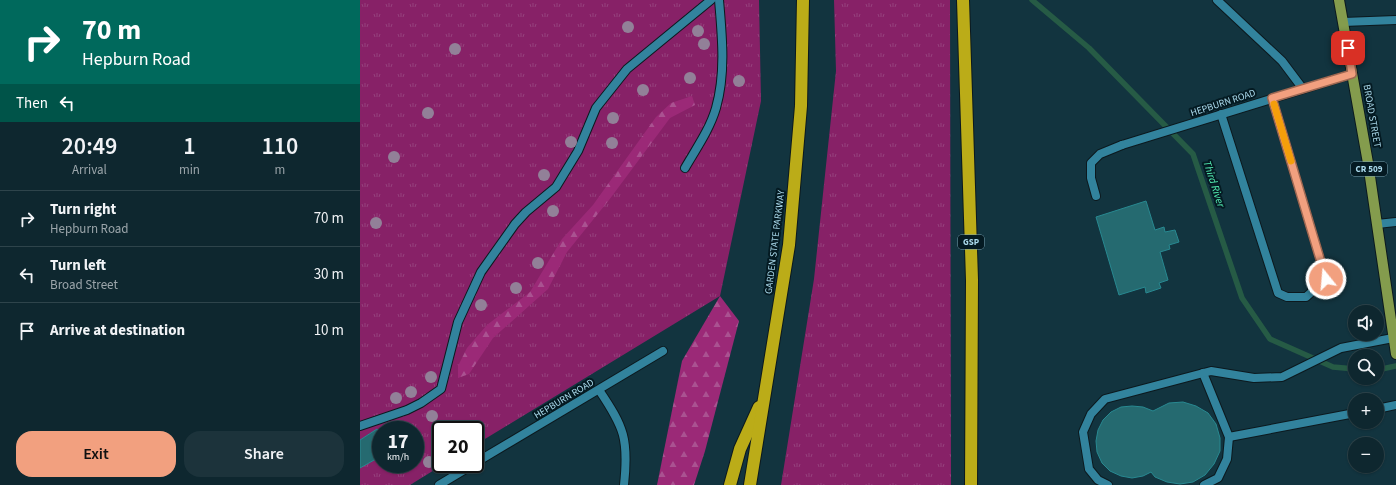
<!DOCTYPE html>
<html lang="en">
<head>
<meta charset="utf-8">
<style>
  body { margin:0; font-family:"Source Sans 3",sans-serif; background:#1c333b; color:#f1f3f6; height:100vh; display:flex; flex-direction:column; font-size:15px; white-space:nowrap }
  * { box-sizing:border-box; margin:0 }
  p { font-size:13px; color:#9ba5aa }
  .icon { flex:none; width:22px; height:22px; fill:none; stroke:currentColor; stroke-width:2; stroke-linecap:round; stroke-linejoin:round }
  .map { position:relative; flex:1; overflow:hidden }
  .side { display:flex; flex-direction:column; background:#0e272f; width:360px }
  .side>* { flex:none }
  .hud { background:#00695c; color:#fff; overflow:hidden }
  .buttons { position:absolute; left:988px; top:305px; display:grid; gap:8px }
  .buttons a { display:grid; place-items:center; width:36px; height:36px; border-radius:50%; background:#0e272f; box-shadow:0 1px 3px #0004,0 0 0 1px #2e444b; font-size:20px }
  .speed { position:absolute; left:12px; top:421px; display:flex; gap:8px; font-size:20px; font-weight:700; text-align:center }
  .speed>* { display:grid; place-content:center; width:52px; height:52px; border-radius:50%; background:#0e272f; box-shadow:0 1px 3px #0004,0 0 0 1px #2e444b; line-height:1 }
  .speed small { font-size:10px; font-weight:400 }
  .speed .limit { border:2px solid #111; border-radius:6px; background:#fff; color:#111 }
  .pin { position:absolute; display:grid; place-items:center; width:34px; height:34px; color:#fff; margin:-17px; border-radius:8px; box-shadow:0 2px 6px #0006 }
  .me { position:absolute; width:44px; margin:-22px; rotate:343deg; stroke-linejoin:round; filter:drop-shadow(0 0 3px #0008) }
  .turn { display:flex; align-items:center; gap:14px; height:84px; padding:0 16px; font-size:18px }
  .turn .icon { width:52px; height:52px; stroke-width:2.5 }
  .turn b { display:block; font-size:28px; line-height:34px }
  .then { display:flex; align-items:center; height:38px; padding:0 16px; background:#0003; gap:8px; font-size:15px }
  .eta { display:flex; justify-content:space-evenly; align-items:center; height:68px; text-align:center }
  .eta b { font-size:24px; font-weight:600; line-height:28px }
  .primary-button { display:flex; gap:8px; margin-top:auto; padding:8px 16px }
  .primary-button a { flex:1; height:46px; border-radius:16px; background:#f2a07f; color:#111; font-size:16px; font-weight:600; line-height:46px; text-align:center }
  .primary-button a+a { background:#1c333b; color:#f1f3f6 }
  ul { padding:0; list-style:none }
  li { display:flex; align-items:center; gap:12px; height:56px; padding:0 16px; border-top:1px solid #2e444b }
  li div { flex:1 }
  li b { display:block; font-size:15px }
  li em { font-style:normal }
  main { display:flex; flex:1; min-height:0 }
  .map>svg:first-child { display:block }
  .grass { fill:url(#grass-tufts); fill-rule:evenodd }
  .forest { fill:url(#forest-firs) }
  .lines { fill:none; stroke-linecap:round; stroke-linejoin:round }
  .stream { stroke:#265b45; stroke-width:5.5 }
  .building { fill:#256a70; stroke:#288991 }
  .lane-casing { stroke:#0c191e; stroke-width:10 }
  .street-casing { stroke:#0c191e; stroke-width:10 }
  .primary-casing { stroke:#0c191e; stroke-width:12 }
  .highway-casing { stroke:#0c191e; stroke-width:14 }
  .lane { stroke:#32839d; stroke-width:8 }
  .street { stroke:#32839d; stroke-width:8 }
  .primary { stroke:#849c4d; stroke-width:10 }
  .highway { stroke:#bbac18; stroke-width:12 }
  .tree { fill:#928098 }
  .route-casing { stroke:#9d6853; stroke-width:10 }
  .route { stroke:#f2a07f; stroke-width:7 }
  .slow { stroke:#f59e0b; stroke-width:7 }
  .labels { text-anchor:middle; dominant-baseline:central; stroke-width:4; stroke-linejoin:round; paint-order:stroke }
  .shield { fill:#041a22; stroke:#79a0af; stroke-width:1 }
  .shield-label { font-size:9px; font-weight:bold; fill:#abdaec }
  .street-label { font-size:10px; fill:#abdaec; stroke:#041a22 }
  .water-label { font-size:11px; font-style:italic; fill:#56f5b7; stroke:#041a22 }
</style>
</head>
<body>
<main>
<section class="side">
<div class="hud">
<div class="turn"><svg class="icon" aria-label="right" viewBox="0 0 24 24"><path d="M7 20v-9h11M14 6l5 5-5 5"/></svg><div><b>70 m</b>Hepburn Road</div></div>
<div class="then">Then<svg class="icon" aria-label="left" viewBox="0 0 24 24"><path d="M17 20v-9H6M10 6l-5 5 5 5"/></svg></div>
</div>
<div class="eta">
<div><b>20:49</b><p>Arrival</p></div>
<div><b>1</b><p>min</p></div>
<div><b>110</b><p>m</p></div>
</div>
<ul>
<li><svg class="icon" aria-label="right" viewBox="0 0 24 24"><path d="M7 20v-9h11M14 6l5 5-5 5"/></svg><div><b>Turn right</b><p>Hepburn Road</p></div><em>70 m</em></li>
<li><svg class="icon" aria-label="left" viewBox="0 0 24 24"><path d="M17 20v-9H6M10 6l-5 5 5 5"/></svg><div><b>Turn left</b><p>Broad Street</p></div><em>30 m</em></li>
<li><svg class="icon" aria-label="arrive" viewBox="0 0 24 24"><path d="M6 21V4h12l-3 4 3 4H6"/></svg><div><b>Arrive at destination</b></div><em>10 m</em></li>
</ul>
<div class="primary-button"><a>Exit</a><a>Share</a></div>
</section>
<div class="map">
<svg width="1036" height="485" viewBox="0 0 1036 485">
  <defs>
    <pattern id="grass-tufts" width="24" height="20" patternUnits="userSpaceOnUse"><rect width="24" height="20" fill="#872167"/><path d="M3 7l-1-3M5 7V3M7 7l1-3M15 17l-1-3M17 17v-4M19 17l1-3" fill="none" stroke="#95417d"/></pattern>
    <pattern id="forest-firs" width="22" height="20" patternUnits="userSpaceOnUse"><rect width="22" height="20" fill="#9b2977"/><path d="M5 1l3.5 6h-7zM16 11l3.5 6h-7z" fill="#aa5291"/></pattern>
  </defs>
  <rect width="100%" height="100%" fill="#12343f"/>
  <!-- grass -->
  <g class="grass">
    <path d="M0 0H399L401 101 360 296 115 445V430H81V464H84L50 485H0ZM21 430H55V464H21Z"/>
    <path d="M474 0H590L591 485H421L454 279 476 71Z"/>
  </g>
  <!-- forest -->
  <g class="forest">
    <path d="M332 96 335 105 310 118 249 200 207 252 188 289 133 338 109 374 98 378V366L107 348 127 325 170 292 202 239 233 205 296 117 311 103Z"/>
    <path d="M360 296 379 321 345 451 334 485H297L322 361Z"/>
  </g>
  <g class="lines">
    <!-- stream -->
    <g class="stream">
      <path d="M672 0 729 48 833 154 882 298 910 339 973 367 995 369"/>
      <path d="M1017 370 1036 366"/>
    </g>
  </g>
  <!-- building -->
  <g class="building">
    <path d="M786 201 795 230 804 227 805 232 815 230 819 242 809 245 810 249 800 252 808 280 799 283 801 288 786 293 785 287 759 295 736 217Z"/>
    <path d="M823 402 836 406 848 413 856 424 860 438V451L854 464 845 475 833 482 820 484 807 482 795 477 791 472 783 476 772 478 761 476 750 471 742 463 737 452 736 441 738 430 743 420 751 412 761 407 772 406 783 407 793 411 809 403Z"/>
    <path d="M17 429 21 435V460L18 462 16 459 0 468V440Z"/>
  </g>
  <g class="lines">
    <!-- lane casing -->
    <g class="lane-casing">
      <g id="lane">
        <path d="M857 0 922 61 943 89"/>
        <path d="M983 22 1036 20"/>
        <path d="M861 114 918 293 927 297H946L966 279 912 98"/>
        <path d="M325 168C336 149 350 129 356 108 366 73 362 35 359 0"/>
        <path d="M736 196 731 178V163L740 154 762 145"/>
        <path d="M1017 224 1036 222"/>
        <path d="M843 373 869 437 867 459 858 478 844 485"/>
        <path d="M239 390C264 427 269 439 264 485"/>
        <path d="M1017 409 1036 405"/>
        <path d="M0 426 47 410 61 403 81 389 98 322 121 272 155 224 166 212 196 187 218 151 236 108 267 69 351 0"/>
        <path d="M869 437 995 413"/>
        <path d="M748 485 738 480 729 469 723 432 731 414 745 399 851 371 894 378 922 377 981 348 1033 338"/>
      </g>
    </g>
    <!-- street casing -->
    <g class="street-casing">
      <g id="street">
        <path d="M762 145 992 74"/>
        <path d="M115 463 303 351"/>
        <path d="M79 485 114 464"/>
      </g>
    </g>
    <!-- primary casing -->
    <g class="primary-casing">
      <path id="primary" d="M979 0 1008 163 1036 354"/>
    </g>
    <!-- highway casing -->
    <g class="highway-casing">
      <g id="highway">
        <path d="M603 0 612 280 611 485"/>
        <path d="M370 485 380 449 399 407"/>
        <path d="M390 485 429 245 441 106 443 0"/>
      </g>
    </g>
    <!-- lane -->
    <use href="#lane" class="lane"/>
    <!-- street -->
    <use href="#street" class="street"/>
    <!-- primary -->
    <use href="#primary" class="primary"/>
    <!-- highway -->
    <use href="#highway" class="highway"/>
  </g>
  <!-- trees -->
  <g class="tree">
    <circle cx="268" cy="27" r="6"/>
    <circle cx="338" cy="31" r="6"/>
    <circle cx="344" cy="44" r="6"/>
    <circle cx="95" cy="49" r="6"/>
    <circle cx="330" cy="78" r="6"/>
    <circle cx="379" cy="81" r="6"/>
    <circle cx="283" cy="90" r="6"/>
    <circle cx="68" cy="113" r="6"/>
    <circle cx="253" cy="118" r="6"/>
    <circle cx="211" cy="142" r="6"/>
    <circle cx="252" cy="143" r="6"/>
    <circle cx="34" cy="157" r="6"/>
    <circle cx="184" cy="175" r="6"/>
    <circle cx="193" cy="211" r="6"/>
    <circle cx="16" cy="223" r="6"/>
    <circle cx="178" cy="263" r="6"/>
    <circle cx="156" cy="288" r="6"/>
    <circle cx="121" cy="305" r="6"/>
    <circle cx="71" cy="377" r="6"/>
    <circle cx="51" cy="392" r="6"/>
    <circle cx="36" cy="398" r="6"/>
    <circle cx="72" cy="416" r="6"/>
    <circle cx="69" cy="462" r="6"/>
  </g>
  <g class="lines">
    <!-- route casing -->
    <g class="route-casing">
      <path id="route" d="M966 279 912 98 992 74 988 48"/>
    </g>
    <!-- route -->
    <use href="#route" class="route"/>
    <!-- slow -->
    <path class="slow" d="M914 104 931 161"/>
  </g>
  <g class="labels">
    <!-- shield labels -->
    <g class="shield">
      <rect x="991" y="162" width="36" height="14" rx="3"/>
      <rect x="598" y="235" width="26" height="14" rx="3"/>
    </g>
    <g class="shield-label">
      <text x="1009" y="169">CR 509</text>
      <text x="611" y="242">GSP</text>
    </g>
    <!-- street labels -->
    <g class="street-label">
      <text transform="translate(863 103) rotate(-18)">HEPBURN ROAD</text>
      <text transform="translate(1012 116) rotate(80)">BROAD STREET</text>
      <text transform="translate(415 242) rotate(-83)">GARDEN STATE PARKWAY</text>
      <text transform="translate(204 399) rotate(-31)">HEPBURN ROAD</text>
    </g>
    <!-- water labels -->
    <g class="water-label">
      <text transform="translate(854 184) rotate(72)">Third River</text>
    </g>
  </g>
</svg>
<div class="buttons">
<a><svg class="icon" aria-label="sound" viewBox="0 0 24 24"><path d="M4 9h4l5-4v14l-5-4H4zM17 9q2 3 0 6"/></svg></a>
<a><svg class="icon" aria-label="search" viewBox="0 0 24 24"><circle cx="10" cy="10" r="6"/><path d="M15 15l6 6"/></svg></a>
<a>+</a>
<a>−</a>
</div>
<div class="speed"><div>17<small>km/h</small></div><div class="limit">20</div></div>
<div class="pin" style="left:988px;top:48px;background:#d93025"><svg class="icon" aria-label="arrive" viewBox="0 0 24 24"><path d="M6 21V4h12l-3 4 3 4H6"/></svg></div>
<svg class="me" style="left:966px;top:279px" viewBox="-20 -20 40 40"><circle r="17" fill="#f2a07f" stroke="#fff" stroke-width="3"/><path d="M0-11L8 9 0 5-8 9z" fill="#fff"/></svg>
</div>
</main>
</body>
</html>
